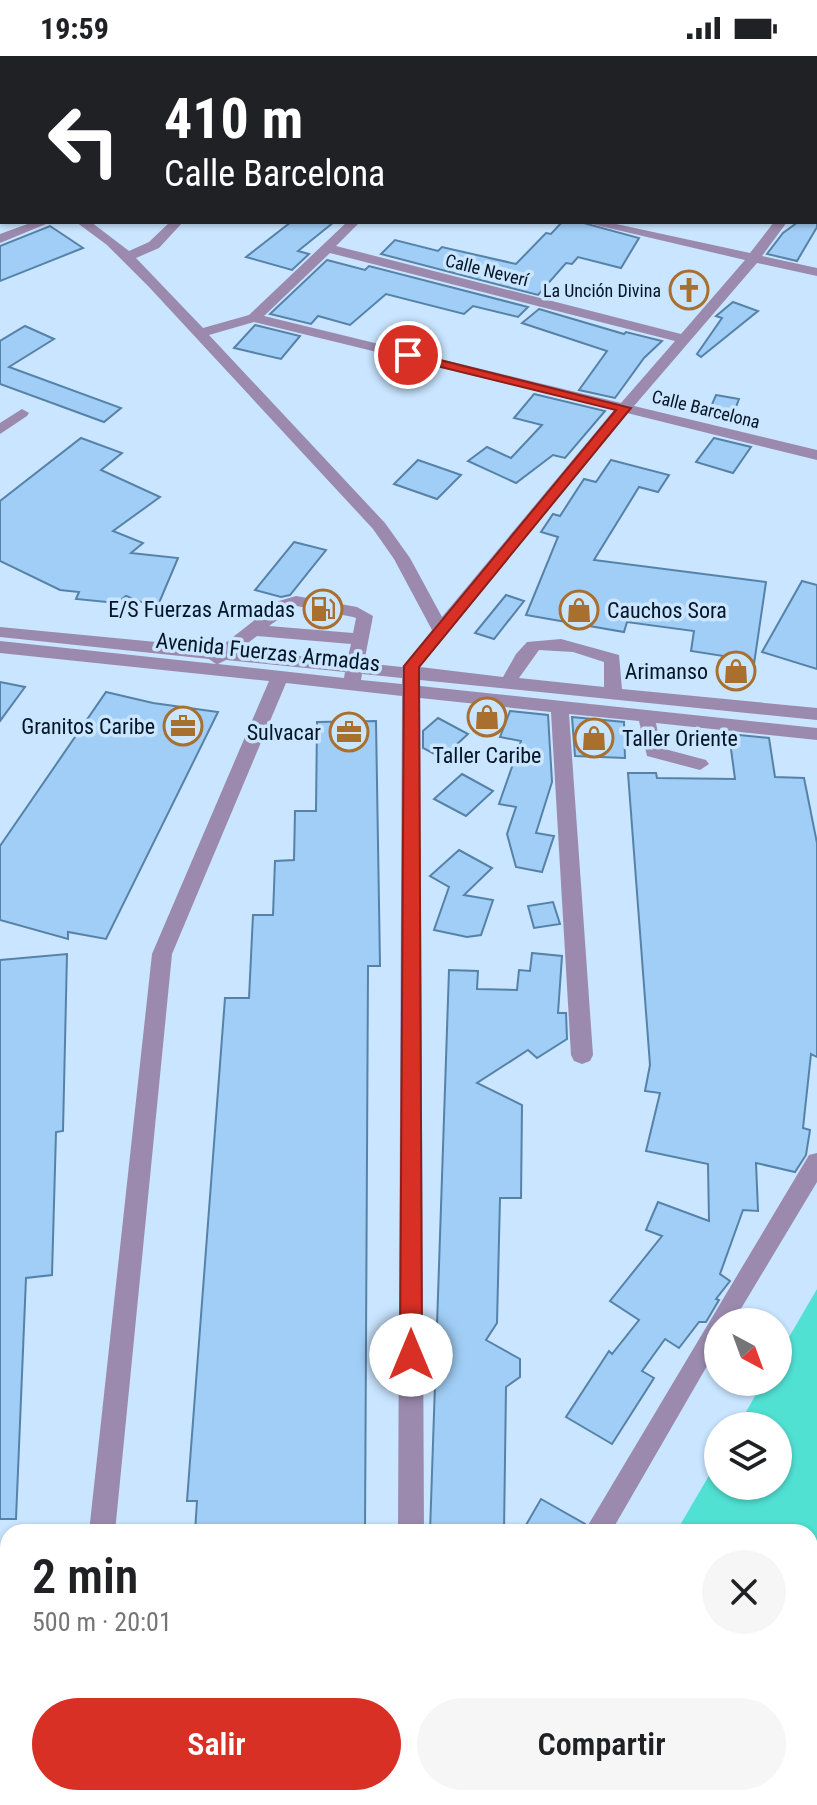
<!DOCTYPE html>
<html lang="es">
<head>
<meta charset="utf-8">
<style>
  body { margin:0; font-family:"Roboto Condensed",sans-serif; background:#f6f6f6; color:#202124; height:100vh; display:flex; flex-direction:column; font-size:30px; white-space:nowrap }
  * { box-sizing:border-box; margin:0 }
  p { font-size:26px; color:#757577 }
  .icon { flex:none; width:44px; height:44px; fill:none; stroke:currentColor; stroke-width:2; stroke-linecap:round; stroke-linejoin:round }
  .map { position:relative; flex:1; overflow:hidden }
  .panel { position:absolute; left:0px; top:1468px; width:818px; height:282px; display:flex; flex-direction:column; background:#fff; border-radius:24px 24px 0 0; box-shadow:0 2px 6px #0004 }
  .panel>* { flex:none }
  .banner { position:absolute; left:0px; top:0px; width:818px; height:168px; box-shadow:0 2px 6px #0004; background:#202124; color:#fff; overflow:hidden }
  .needle { width:52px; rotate:139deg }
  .buttons { position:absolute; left:704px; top:1252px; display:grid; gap:16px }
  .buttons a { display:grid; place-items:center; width:88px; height:88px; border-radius:50%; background:#fff; box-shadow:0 2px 6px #0004; font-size:40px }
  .pin { position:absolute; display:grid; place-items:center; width:68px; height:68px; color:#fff; margin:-34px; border:4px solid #fff; border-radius:50%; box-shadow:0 2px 8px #0007 }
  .me { position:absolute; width:88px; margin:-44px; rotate:0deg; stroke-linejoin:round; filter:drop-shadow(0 0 6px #0008) }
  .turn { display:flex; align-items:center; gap:28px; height:168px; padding:0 32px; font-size:36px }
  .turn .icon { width:104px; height:104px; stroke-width:2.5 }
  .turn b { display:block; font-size:56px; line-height:68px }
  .round { display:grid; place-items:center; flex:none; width:84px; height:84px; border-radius:42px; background:#f6f6f6 }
  .headline { display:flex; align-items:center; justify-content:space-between; height:136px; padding:0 32px }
  h1 { font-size:48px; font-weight:600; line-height:60px }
  .button { display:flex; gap:16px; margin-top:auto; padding:16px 32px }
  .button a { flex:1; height:92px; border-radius:48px; background:#d93025; color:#fff; font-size:32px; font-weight:600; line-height:92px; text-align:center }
  .button a+a { background:#f6f6f6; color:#202124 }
  .status { display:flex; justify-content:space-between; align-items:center; height:56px; padding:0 40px; background:#fff; direction:ltr }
  .status svg { height:22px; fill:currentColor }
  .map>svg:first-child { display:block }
  .water { fill:#51e1d3 }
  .building { fill:#a1cef6; stroke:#5682a8; stroke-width:2 }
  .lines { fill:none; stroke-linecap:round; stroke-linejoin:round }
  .minor { fill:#9b8aae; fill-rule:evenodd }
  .route { fill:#d93025; stroke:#8d1f18; stroke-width:2 }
  .labels { text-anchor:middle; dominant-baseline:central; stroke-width:7; stroke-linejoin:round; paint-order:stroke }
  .far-street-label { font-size:18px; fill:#041524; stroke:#c9e5ff }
  .far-poi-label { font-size:18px; fill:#041524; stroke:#c9e5ff; text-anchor:end }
  .poi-label { font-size:22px; fill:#041524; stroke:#c9e5ff; text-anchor:end }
  .street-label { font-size:22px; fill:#041524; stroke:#c9e5ff }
</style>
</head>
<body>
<div class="status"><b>19:59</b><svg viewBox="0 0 49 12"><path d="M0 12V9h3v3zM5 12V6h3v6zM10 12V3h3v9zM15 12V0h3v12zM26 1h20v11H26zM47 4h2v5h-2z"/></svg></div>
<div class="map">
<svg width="817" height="1749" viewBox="0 0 817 1749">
  <rect width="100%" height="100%" fill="#c9e5ff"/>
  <!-- water -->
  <g class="water">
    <path d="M817 1233V1537L810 1551V1476H676L718 1404V1430H778V1370H738L763 1326H778V1300Z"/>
    <path d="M523 1742H711L708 1749H519Z"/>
  </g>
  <!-- building -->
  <g class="building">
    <path d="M291 166H334L298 195 309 198 292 214 246 201Z"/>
    <path d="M562 166H580L639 182 621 212 578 201 572 208 566 207 538 239 381 198 395 184 438 195 442 191 516 208 546 177 551 178Z"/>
    <path d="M798 166H817V171L797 205 767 198 783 177Z"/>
    <path d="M50 170 83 192 0 225V190Z"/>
    <path d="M327 204 365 214 369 210 528 251 518 261 473 250 464 258 386 238 350 269 318 260 311 268 270 258Z"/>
    <path d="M733 246 758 255 701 301 697 298 722 262 716 260Z"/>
    <path d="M539 253 624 278 626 276 662 285 644 302 615 342 579 334 607 295 522 267Z"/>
    <path d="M255 269 300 280 281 303 234 292Z"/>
    <path d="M25 270 54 283 9 311 121 352 104 366 0 328V285Z"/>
    <path d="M534 338 605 355 565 402 553 399 516 427 468 405 487 391 511 402 542 369 514 362Z"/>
    <path d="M716 339 739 343 731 364 707 360Z"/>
    <path d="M81 382 122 397 101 414 160 441 113 475 143 487 131 497 178 502 159 547 141 546 126 540 117 547 76 543 79 536 60 534 0 505V445Z"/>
    <path d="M714 382 751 391 733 417 696 406Z"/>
    <path d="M418 404 461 419 437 443 394 428Z"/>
    <path d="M611 404 669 419 658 436 639 431 594 504 766 526 753 615 728 612 730 601 691 595 694 575 627 566 624 576 526 559 558 481 541 476 553 458 560 460 584 423 596 426Z"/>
    <path d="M294 486 326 494 290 539 281 541 255 534Z"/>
    <path d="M802 525 817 529V613L762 596Z"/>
    <path d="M506 539 524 545 494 583 475 577Z"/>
    <path d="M0 626 25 631 0 665Z"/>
    <path d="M106 636 153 647 218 656 106 883 68 876V883L0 864V790Z"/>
    <path d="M510 655 548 659 552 726 536 777 554 780 542 816 516 811 507 778 516 751 499 748 521 685 500 681Z"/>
    <path d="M572 661 624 666 625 702 575 700Z"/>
    <path d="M438 662 468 678 442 702 423 692V675Z"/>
    <path d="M376 665 380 910H368L365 1476H195L197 1445H187L225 942H249L253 859H273L275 805 294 804 295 755H316L317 666Z"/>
    <path d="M729 678 769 682 775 721 804 722 817 787V1001L811 998 803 1072 810 1074 806 1099 795 1116 756 1107 758 1155 743 1154 720 1218 730 1225 716 1243 719 1244 706 1266H699L679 1292 665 1283 642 1315 654 1322 612 1388 566 1361 609 1295 612 1298 639 1264 610 1245 662 1180 646 1174 658 1146 709 1165 708 1108 646 1095 660 1037 645 1035 650 1009 628 717H656L657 722 735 723Z"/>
    <path d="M462 718 493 735 466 760 434 743Z"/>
    <path d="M459 794 492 812 464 839 493 844 481 879 467 881 434 874 449 831 430 820Z"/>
    <path d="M553 846 560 868 534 872 528 850Z"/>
    <path d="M532 897 562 900 558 957H566L567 983 537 1002 528 994 477 1027 522 1049 521 1142H500L497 1267 486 1284 520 1303V1321L506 1331 504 1476H430L449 914 478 915 477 933 517 934 519 914 530 915Z"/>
    <path d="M67 898 63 1075 56 1076 52 1219 26 1222 16 1463H0V904Z"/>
    <path d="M541 1443 585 1468 581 1476H522Z"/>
  </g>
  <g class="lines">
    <!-- minor -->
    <g class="minor">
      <path d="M49 0H62L47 2Z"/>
      <path d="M175 0H195L197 2H177Z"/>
      <path d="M350 0H362L348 2Z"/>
      <path d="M526 0H538L524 2Z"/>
      <path d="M608 0H629L631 2H610Z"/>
      <rect x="0" y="34" width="2" height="7"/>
      <rect x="816" y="34" width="1" height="6"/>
      <path d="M0 111 2 112V120L0 119Z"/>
      <path d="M817 113V121L816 122V114Z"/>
      <path d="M33 166H51L0 187V178Z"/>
      <path d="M76 166H91L129 195 149 186 170 166H183L159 192 136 202 203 272 249 259 347 166H360L336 190 681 278 745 204 583 166H607L750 197 774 166H787L762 200 817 212V220L757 207 634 350 817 394V404L627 357 420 611 503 621 516 598 527 586 561 583 619 599 622 633 817 652V664L420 624V630L817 672V684L656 667 661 692 706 704 709 708 700 714 647 700 639 665 569 658 593 999 590 1005 582 1008 574 1005 571 999 551 656 420 642 424 1476H398L402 640 286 627 172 898 115 1476H89L152 898 269 625 0 597V585L216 608 209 603 0 581V571L219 592 279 545 296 540 357 551 373 560 364 607 402 611 432 574 394 503 373 473 149 231 107 189ZM330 197 675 285 621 347 264 260ZM254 266 614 354 442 561 410 502 385 467 209 279ZM297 550 353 561 356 562 353 577 269 570ZM257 580 351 588 347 605 239 594ZM539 594 573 596 604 606V631L519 622ZM226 604 345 616 344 622 218 608ZM362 618 402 622V628L361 624Z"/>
      <path d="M22 353 29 357 27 360 0 378V367Z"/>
      <path d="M817 1097V1126L733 1266H718V1291L611 1476H584L809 1099Z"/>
      <path d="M388 1742H416L414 1749H386Z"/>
    </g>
  </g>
  <!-- route -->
  <path class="route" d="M408 296 631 352 419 611 422 1299 418 1307 411 1309 403 1307 400 1299 404 610 616 354 404 302V297Z"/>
  <!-- icons -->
  <defs>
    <g id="church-ring" transform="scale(2)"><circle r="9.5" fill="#c9e5ff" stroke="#a86f2e" stroke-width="1.5"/><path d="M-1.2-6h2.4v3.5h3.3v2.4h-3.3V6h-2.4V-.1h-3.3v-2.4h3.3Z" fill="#a86f2e"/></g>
    <g id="fuel-ring" transform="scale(2)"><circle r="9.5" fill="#c9e5ff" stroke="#a86f2e" stroke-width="1.5"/><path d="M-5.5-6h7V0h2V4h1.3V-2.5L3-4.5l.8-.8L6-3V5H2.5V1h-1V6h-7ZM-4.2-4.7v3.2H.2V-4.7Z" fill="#a86f2e"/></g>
    <g id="shop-ring" transform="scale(2)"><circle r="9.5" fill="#c9e5ff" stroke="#a86f2e" stroke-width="1.5"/><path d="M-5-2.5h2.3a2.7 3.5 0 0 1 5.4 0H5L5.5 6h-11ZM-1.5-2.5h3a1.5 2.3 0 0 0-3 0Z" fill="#a86f2e"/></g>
    <g id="office-ring" transform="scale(2)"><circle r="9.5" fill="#c9e5ff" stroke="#a86f2e" stroke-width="1.5"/><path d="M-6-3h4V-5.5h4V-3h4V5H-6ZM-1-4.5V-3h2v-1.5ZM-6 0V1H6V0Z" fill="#a86f2e"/></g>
  </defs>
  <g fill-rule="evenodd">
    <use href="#church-ring" x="689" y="234"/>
    <use href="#fuel-ring" x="323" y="553"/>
    <use href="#shop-ring" x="579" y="554"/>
    <use href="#shop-ring" x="736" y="615"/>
    <use href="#shop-ring" x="487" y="661"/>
    <use href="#office-ring" x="183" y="670"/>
    <use href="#office-ring" x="349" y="676"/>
    <use href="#shop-ring" x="594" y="682"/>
  </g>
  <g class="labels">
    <!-- far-street labels -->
    <g class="far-street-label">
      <text transform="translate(487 214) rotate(14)">Calle Neverí</text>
      <text transform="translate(706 353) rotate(14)">Calle Barcelona</text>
    </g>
    <!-- far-poi labels -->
    <g class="far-poi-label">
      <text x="661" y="234">La Unción Divina</text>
    </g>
    <!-- poi labels -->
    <g class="poi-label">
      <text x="295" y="553">E/S Fuerzas Armadas</text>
      <text x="607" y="554" text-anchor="start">Cauchos Sora</text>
      <text x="708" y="615">Arimanso</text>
      <text x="155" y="670">Granitos Caribe</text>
      <text x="321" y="676">Sulvacar</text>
      <text x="622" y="682" text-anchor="start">Taller Oriente</text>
      <text x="487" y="699" text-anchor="middle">Taller Caribe</text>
    </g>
    <!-- street labels -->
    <g class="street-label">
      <text transform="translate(268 596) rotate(6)">Avenida Fuerzas Armadas</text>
    </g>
  </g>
</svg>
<div class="buttons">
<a><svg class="needle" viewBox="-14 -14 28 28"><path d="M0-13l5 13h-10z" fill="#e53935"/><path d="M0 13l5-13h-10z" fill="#757577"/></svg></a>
<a><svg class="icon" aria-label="layers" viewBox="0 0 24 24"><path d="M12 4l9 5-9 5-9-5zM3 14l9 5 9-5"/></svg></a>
</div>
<div class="pin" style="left:408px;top:299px;background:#d93025"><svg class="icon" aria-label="arrive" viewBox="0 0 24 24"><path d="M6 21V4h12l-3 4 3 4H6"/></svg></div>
<svg class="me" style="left:411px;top:1299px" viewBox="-20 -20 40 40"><circle r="19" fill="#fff"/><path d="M0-13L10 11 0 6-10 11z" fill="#d93025"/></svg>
<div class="banner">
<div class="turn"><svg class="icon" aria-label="left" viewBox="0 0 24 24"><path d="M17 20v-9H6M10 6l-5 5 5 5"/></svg><div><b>410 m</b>Calle Barcelona</div></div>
</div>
<section class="panel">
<div class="headline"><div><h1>2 min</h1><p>500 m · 20:01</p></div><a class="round"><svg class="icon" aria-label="close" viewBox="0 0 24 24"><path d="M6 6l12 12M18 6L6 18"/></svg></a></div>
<div class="button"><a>Salir</a><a>Compartir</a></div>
</section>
</div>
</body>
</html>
